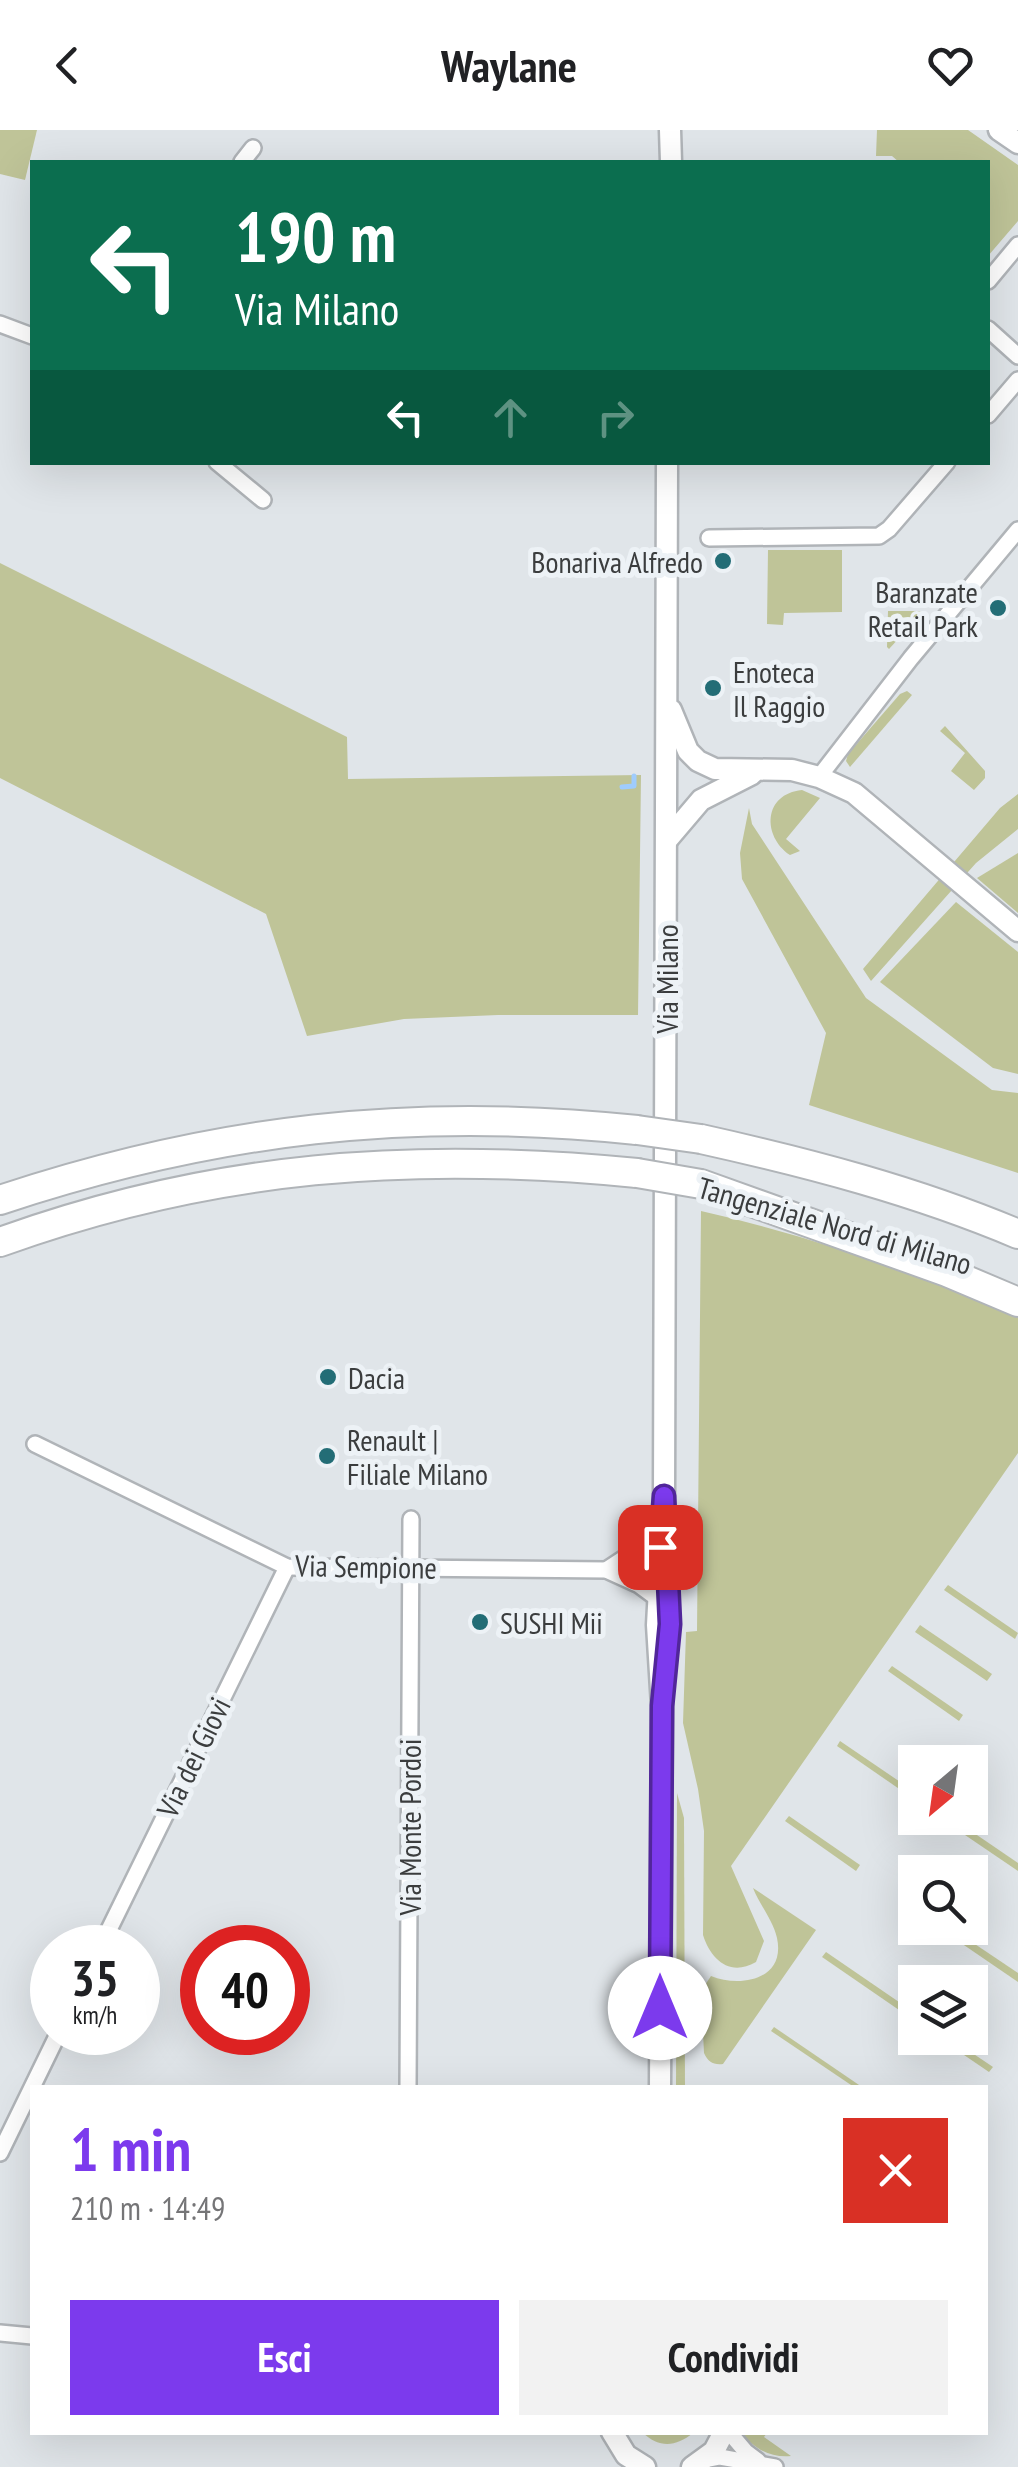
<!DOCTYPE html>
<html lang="it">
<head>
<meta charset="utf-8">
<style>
  body { margin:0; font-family:"PT Sans Narrow",sans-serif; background:#f2f2f2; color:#202124; height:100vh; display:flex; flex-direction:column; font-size:38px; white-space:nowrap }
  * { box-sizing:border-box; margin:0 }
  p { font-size:32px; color:#757577 }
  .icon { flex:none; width:55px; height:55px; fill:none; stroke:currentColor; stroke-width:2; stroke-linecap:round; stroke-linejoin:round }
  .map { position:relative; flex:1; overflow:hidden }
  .drawer { position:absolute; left:30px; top:1955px; width:958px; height:350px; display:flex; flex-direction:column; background:#fff; border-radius:0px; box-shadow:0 10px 40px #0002 }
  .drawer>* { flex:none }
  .top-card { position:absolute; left:30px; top:30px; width:960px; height:305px; border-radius:0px; box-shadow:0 10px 40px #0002; background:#0b6e4f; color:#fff; overflow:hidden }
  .needle { width:65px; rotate:209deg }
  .fabs { position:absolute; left:898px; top:1615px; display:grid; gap:20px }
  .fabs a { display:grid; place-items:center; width:90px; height:90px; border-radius:0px; background:#fff; box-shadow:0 10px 40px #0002; font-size:50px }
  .speed { position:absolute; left:30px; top:1795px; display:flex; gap:20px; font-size:50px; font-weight:700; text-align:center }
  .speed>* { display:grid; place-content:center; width:130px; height:130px; border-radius:50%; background:#fff; box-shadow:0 10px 40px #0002; line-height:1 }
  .speed small { font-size:25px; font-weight:400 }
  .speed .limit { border:15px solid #d22; background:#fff; color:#111 }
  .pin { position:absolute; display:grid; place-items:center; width:85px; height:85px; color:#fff; margin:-42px; border-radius:20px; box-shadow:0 5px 15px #0006 }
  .me { position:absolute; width:110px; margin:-55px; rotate:0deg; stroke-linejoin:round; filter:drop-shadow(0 0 8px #0008) }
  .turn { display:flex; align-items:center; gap:35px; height:210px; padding:0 40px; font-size:45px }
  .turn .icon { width:130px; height:130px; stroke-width:2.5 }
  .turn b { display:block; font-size:70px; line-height:85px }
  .lanes { display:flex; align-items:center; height:95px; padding:0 40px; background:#0003; justify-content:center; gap:50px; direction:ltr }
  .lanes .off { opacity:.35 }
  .round { display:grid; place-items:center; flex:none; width:105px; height:105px; border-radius:0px; background:#f2f2f2 }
  .headline { display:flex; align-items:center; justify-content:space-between; height:170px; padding:0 40px }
  h1 { font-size:60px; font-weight:600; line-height:75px; color:#7c3aed }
  .action { display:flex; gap:20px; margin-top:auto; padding:20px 40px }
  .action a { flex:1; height:115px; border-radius:0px; background:#7c3aed; color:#fff; font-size:40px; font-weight:600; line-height:115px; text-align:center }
  .action a+a { background:#f2f2f2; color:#202124 }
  header { display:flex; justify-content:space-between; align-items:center; height:130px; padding:0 40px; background:#fff; font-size:45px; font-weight:600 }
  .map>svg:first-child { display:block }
  .green { fill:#bfc498 }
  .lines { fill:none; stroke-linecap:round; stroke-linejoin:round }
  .stream { stroke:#9fccfd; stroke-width:5 }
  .street-casing { stroke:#b0b4b8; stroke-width:20 }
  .secondary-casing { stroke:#b0b4b8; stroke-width:25 }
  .highway-casing { stroke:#b0b4b8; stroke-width:32 }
  .street { stroke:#fff; stroke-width:15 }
  .secondary { stroke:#fff; stroke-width:20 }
  .highway { stroke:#fff; stroke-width:28 }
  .highway-bridge-casing { stroke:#b0b4b8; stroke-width:32; stroke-linecap:butt }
  .highway-bridge { stroke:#fff; stroke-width:28 }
  .route-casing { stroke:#51269a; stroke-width:25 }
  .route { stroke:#7c3aed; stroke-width:18 }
  .poi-dot { fill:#236d76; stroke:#edf2f6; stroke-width:4 }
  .labels { text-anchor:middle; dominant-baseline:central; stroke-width:10; stroke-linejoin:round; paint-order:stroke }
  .poi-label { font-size:30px; fill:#3b3d3e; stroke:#edf2f6; text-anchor:start }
  .street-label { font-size:30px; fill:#3b3d3e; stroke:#edf2f6 }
</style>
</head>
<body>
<header><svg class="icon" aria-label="back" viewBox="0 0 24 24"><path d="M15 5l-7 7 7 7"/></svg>Waylane<svg class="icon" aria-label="heart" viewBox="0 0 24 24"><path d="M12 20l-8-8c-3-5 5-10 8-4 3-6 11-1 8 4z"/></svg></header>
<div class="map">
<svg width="1018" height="2337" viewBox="0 0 1018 2337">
  <rect width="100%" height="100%" fill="#e0e5e9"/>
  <!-- green -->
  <g class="green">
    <path d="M0 0H37L25 50 0 44Z"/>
    <path d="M877 0H968L1018 35V91L988 126V32H899L892 26H876Z"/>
    <path d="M768 420H842V482L784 483 783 495 767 494Z"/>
    <path d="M0 433 347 607 348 649 641 645 638 885H498L404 889 307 906 266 784 0 648Z"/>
    <path d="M888 481H924L889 519 887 517Z"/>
    <path d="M907 561 912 565 850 637 846 631 848 624 900 564Z"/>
    <path d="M945 596 985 641V648L974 660 951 641 965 623 940 601Z"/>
    <path d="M802 660 820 668 786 709 800 721 790 725C762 706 763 664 802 660Z"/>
    <path d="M1018 664V699L976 733 871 851 863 839 1000 678Z"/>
    <path d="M749 678 752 694 866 868 992 960 1018 963V1043L809 975 826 903 742 749 740 723Z"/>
    <path d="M1018 723V783L977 748Z"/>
    <path d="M956 772 1018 822V944L993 938 880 852Z"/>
    <path d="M701 1081C810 1106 914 1143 1018 1184V1323L731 1736 764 1811 756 1832C730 1847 711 1830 703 1805L704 1701 698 1659 683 1593 686 1502 697 1501Z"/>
    <path d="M948 1455 1018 1503 1015 1509 944 1460Z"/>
    <path d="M920 1495 992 1544 987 1551 915 1502Z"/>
    <path d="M892 1536 963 1585 959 1591 888 1541Z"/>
    <path d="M840 1611 912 1660 908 1665 837 1616Z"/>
    <path d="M677 1663 684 1688 685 1958 676 1957Z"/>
    <path d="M789 1686 860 1735 856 1741 785 1691Z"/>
    <path d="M940 1688H952L1018 1733V1741Z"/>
    <path d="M753 1758 816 1800 723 1934C713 1935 708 1932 704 1923L701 1861 711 1846C740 1858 786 1850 777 1808 773 1790 759 1774 753 1758Z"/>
    <path d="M939 1798H951L1018 1843V1852Z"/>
    <path d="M826 1822 915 1883V1891L822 1827Z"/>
    <path d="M774 1897 862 1957H854L771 1901Z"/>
    <path d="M939 1908H950L993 1937 989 1942Z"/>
    <path d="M643 2303H693C676 2317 659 2318 643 2303Z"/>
    <path d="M742 2303H767L764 2307 791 2326C771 2328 754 2319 742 2303Z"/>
  </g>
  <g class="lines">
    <!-- stream -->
    <path class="stream" d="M622 657 634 656V646"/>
    <!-- street casing -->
    <g class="street-casing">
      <g id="street">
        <path d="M242 32 253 18"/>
        <path d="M988 151 1018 115"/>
        <path d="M0 194 32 206"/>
        <path d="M988 199 1018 226"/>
        <path d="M988 285 1018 250"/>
        <path d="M217 332 263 370"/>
        <path d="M709 408 879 406 889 399 947 332"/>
        <path d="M819 647 911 528 1018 400"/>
        <path d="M35 1314 287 1437 606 1440 639 1455 658 1469"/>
        <path d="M606 1440 641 1417 661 1385"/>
        <path d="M100 1818 287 1437"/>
        <path d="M408 1958 411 1389"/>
        <path d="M0 2023 59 1902"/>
        <path d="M0 2203 32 2206"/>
        <path d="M729 2302 746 2322 758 2331"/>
        <path d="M704 2330 720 2327 775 2337"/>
      </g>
    </g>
    <!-- secondary casing -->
    <g class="secondary-casing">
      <g id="secondary">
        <path d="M670 0 671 32"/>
        <path d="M999 0 1018 13"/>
        <path d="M671 580 688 621 698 631 715 639 792 640 819 647 854 663 1018 801"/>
        <path d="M667 710 701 670 752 644"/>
        <path d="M660 1958 662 1576 657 1495 664 1366 667 332"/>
        <path d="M612 2302 626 2325 645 2337"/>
        <path d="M692 2337 714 2321 724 2302"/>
      </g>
    </g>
    <!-- highway casing -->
    <g class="highway-casing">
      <g id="highway">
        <path d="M701 1009C809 1033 916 1061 1018 1104"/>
        <path d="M701 1054 947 1142 1018 1172"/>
        <path d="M0 1070C214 999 412 976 637 1000"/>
        <path d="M0 1112C214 1035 412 1021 637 1043"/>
      </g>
    </g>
    <!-- street -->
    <use href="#street" class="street"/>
    <!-- secondary -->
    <use href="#secondary" class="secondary"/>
    <!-- highway -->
    <use href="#highway" class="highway"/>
    <!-- highway-bridge casing -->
    <g class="highway-bridge-casing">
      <g id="highway-bridge">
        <path d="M637 1000 701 1009"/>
        <path d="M637 1043 701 1054"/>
      </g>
    </g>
    <!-- highway-bridge -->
    <use href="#highway-bridge" class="highway-bridge"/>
  </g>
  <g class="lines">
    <!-- route casing -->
    <g class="route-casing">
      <path id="route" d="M660 1417 664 1366 670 1494 662 1576 660 1878"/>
    </g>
    <!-- route -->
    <use href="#route" class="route"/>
  </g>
  <!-- markers -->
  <g class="poi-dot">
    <circle cx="723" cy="431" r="10"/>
    <circle cx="998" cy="478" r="10"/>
    <circle cx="713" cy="558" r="10"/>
    <circle cx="328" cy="1247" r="10"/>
    <circle cx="327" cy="1326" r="10"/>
    <circle cx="480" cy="1492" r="10"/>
  </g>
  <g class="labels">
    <!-- poi labels -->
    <g class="poi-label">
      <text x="703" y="431" text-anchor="end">Bonariva Alfredo</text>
      <text x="978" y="461" text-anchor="end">Baranzate<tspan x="978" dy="34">Retail Park</tspan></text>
      <text x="733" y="541">Enoteca<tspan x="733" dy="34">Il Raggio</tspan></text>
      <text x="348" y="1247">Dacia</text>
      <text x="347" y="1309">Renault |<tspan x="347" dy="34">Filiale Milano</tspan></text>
      <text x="500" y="1492">SUSHI Mii</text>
    </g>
    <!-- street labels -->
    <g class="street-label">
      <text transform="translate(666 849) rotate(-90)">Via Milano</text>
      <text transform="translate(835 1095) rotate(16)">Tangenziale Nord di Milano</text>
      <text transform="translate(366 1436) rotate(1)">Via Sempione</text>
      <text transform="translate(193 1627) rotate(-64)">Via dei Giovi</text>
      <text transform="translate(409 1697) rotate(-90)">Via Monte Pordoi</text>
    </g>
  </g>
</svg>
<div class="fabs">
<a><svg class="needle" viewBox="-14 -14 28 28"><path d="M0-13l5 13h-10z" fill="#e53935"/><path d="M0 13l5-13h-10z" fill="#757577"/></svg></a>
<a><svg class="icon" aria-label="search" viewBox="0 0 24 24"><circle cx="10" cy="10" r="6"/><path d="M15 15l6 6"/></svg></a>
<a><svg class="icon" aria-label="layers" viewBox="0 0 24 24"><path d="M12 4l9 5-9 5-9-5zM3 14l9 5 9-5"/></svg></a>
</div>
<div class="speed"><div>35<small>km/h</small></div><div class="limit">40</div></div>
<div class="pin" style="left:660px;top:1417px;background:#d93025"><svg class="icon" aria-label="arrive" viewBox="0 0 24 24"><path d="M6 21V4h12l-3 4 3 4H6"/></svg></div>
<svg class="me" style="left:660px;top:1878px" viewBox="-20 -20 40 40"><circle r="19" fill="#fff"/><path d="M0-13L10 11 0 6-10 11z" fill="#7c3aed"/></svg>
<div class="top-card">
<div class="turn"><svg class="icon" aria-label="left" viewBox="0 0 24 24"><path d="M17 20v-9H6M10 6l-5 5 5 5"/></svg><div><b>190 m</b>Via Milano</div></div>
<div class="lanes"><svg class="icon" aria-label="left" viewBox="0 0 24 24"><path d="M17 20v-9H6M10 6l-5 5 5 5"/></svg><svg class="icon off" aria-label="ahead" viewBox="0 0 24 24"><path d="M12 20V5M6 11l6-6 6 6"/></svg><svg class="icon off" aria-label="right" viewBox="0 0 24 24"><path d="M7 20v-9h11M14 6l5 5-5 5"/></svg></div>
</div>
<section class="drawer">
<div class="headline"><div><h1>1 min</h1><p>210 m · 14:49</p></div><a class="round" style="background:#d93025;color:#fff"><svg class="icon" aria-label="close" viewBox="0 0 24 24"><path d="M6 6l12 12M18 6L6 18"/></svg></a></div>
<div class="action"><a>Esci</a><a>Condividi</a></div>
</section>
</div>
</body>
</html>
